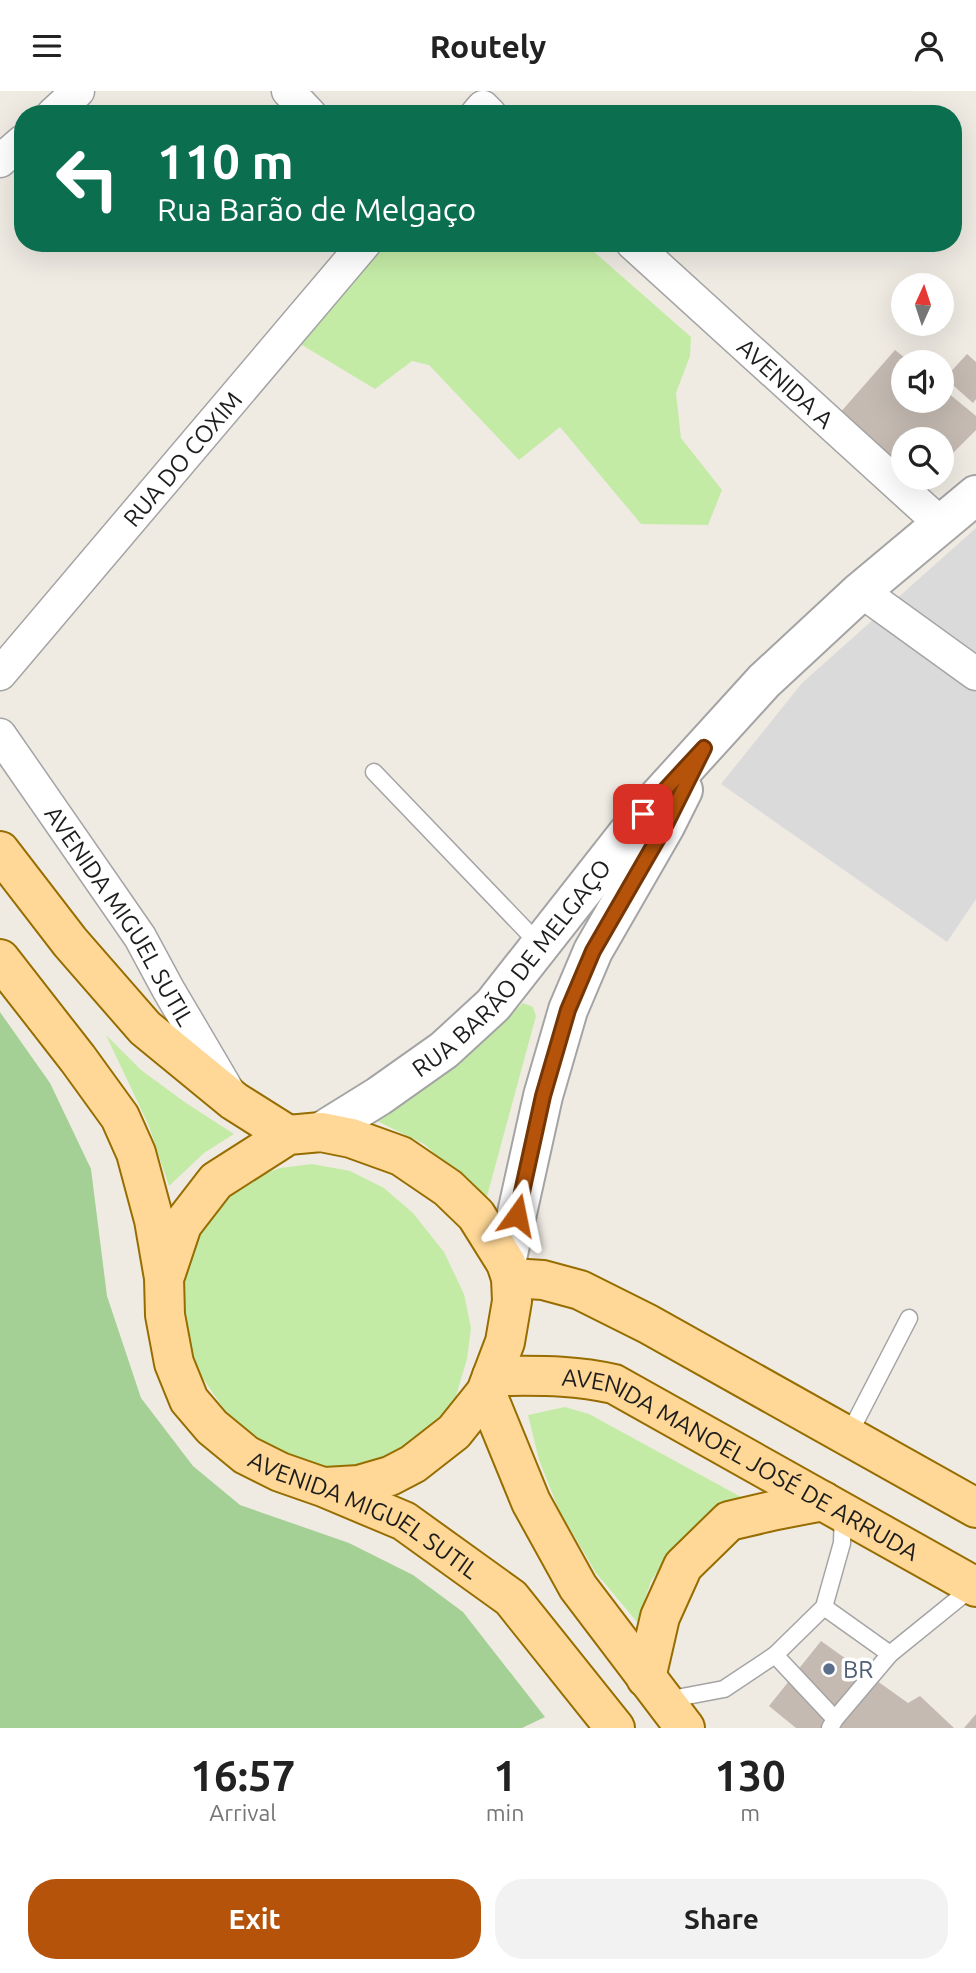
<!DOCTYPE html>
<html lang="en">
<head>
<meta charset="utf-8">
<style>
  body { margin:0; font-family:Ubuntu,sans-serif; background:#f2f2f2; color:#222; height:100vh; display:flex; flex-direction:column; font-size:26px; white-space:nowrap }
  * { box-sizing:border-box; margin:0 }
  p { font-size:23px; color:#767676 }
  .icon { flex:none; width:38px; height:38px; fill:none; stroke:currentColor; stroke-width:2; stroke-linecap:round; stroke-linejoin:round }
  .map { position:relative; height:1637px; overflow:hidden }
  .sheet { display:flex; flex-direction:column; background:#fff; flex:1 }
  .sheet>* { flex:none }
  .guide { position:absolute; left:14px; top:14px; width:948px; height:147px; border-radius:28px; box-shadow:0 7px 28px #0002; background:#0b6e4f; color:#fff; overflow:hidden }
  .needle { width:46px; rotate:3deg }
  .fabs { position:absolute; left:891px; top:182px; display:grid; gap:14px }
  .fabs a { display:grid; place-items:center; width:63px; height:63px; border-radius:50%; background:#fff; box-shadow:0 7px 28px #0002; font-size:35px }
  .pin { position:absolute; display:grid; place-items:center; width:60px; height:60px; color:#fff; margin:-30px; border-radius:14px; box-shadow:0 4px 10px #0006 }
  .me { position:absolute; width:77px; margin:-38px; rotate:12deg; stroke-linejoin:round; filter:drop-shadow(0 0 5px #0008) }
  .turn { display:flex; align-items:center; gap:24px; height:147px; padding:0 28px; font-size:32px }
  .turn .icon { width:91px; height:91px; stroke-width:2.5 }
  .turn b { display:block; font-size:49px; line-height:60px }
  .eta { display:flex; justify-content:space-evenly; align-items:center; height:119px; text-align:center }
  .eta b { font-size:42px; font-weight:700; line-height:49px }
  .cta { display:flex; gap:14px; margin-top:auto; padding:14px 28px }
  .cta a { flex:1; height:80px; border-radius:28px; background:#b45309; color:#fff; font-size:28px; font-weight:700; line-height:80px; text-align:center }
  .cta a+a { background:#f2f2f2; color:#222 }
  header { display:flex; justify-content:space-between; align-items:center; height:91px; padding:0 28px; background:#fff; font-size:32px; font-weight:700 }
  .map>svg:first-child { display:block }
  .residential { fill:#dbdada }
  .grass { fill:#c4eba6 }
  .forest { fill:#a4d096 }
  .building { fill:#c4bab2 }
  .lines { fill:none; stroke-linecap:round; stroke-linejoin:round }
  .service-casing { stroke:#a4a4a4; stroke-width:19 }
  .minor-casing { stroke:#a4a4a4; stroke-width:35 }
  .tertiary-casing { stroke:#a4a4a4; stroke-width:42 }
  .primary-casing { stroke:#976d00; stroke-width:42 }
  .service { stroke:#fff; stroke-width:16 }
  .minor { stroke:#fff; stroke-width:32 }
  .tertiary { stroke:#fff; stroke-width:38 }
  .primary { stroke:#ffd898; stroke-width:38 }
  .route-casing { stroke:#753606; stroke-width:18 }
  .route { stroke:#b45309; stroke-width:12 }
  .service-dot { fill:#5c6f8a; stroke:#fff; stroke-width:2.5 }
  .labels { text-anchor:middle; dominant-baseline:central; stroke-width:7; stroke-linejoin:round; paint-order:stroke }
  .street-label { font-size:24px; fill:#1d1d1d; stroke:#fff }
  .service-label { font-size:24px; fill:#4e5e75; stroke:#fff; text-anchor:start }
</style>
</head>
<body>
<header><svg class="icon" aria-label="menu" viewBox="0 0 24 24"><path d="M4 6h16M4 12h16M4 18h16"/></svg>Routely<svg class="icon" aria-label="person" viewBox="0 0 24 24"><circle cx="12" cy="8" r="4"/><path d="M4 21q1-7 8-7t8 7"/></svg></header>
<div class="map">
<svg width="976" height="1637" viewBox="0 0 976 1637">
  <rect width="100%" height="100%" fill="#efebe3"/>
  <!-- residential -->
  <path class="residential" d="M976 437V808L947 851 721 693 802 592Z"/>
  <!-- grass -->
  <g class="grass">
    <path d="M379 152H584L691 246 690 265 676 302 681 347 722 399 708 434 641 433 560 336 519 369 429 274 412 270 375 298 297 251Z"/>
    <path d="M523 912 533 916 536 925 486 1109 424 1053 369 1026 439 983 487 946Z"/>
    <path d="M106 944 141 979 186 1012 234 1043 204 1062 169 1095 149 1035Z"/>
    <path d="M312 1073 350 1080 384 1097 413 1122 444 1161 464 1203 471 1237 467 1268 456 1305 437 1334 381 1372 353 1377 319 1375 284 1366 256 1350 223 1317 196 1277 181 1245 183 1159 204 1123 246 1090 280 1077Z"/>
    <path d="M565 1316 589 1323 752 1412 700 1433 671 1460 651 1490 637 1531 596 1482 559 1419 539 1369 528 1324Z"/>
  </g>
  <!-- forest -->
  <path class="forest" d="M0 921 50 992 91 1078 107 1205 141 1307 193 1375 240 1414 349 1452 413 1484 463 1521 545 1626 522 1637H0Z"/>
  <!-- building -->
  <g class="building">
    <path d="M895 259 910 271H903V310H942V297L976 325V339L942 373V348H903V379L839 323Z"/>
    <path d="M967 263 976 271V308L973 312 945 287Z"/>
    <path d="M912 387H928L921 394Z"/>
    <path d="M821 1550 908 1612 920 1605 954 1637H796L769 1615Z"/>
    <path d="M976 1623V1637H964Z"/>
  </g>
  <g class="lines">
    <!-- service casing -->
    <g class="service-casing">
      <g id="service">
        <path d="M374 681 540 854"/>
        <path d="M848 1345 909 1227"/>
        <path d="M824 1516 890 1563"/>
        <path d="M775 1564 835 1628"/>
        <path d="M666 1609 724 1598 775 1564 824 1516 842 1452 843 1422"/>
        <path d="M830 1637 835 1628 890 1563 974 1495"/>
      </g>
    </g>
    <!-- minor casing -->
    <g class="minor-casing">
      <g id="minor">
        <path d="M288 0 310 23"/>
        <path d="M53 23 78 0"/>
        <path d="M477 23 483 16 490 23"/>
        <path d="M0 70 23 50"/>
        <path id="s1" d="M632 152 941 433"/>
        <path d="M861 500 976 583"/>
        <path id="s2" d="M0 583 365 152"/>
        <path id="s3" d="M0 644 140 846 168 898 228 1000"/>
      </g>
    </g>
    <!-- tertiary casing -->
    <g class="tertiary-casing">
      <g id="tertiary">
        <path id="s4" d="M321 1041 379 1005 444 959 493 914 643 723 764 590 861 500 976 404"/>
        <path d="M506 1172 543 1005 568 919 593 860 665 735 683 699"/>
      </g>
    </g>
    <!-- primary casing -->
    <g class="primary-casing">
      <g id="primary">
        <path d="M0 760 70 851 145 937 234 1010 288 1044"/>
        <path id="s5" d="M0 868 78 968 120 1026 136 1062 154 1129 164 1187 165 1224 174 1272 189 1309 212 1336 246 1364 280 1381 323 1396 404 1430 511 1507 615 1637"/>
        <path d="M166 1182 182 1134 216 1090 288 1044 321 1041 351 1047 401 1065 448 1097 476 1124 506 1172 511 1187 512 1210 505 1251 486 1301 454 1341 413 1373 390 1385 359 1394 325 1396"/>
        <path d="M511 1187 543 1189 580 1199 648 1233 976 1417"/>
        <path id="s6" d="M492 1285C536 1285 571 1283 614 1293L976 1496"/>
        <path d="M486 1301 531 1411 578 1496 685 1637"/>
        <path d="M646 1587 660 1526 683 1475 729 1430 776 1419 823 1410"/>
      </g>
    </g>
    <!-- service -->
    <use href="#service" class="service"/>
    <!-- minor -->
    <use href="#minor" class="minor"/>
    <!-- tertiary -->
    <use href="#tertiary" class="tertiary"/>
    <!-- primary -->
    <use href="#primary" class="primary"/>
  </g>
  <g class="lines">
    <!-- route casing -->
    <g class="route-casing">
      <path id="route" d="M517 1124 543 1005 568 919 593 860 665 735 704 657 643 723"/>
    </g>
    <!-- route -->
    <use href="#route" class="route"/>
  </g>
  <!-- markers -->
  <circle class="service-dot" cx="829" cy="1578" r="7"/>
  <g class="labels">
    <!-- street labels -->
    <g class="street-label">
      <text stroke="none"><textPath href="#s1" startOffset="208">AVENIDA A</textPath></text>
      <text stroke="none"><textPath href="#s2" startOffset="282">RUA DO COXIM</textPath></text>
      <text stroke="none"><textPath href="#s3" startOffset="217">AVENIDA MIGUEL SUTIL</textPath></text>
      <text stroke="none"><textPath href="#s4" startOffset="254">RUA BARÃO DE MELGAÇO</textPath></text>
      <text stroke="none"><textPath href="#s6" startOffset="270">AVENIDA MANOEL JOSÉ DE ARRUDA</textPath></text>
      <text stroke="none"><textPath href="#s5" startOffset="704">AVENIDA MIGUEL SUTIL</textPath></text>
    </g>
    <!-- service labels -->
    <g class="service-label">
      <text x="843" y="1578">BR</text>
    </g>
  </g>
</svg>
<div class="fabs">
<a><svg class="needle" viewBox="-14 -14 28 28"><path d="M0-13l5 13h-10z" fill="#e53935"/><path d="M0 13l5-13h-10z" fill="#767676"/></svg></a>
<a><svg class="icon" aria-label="sound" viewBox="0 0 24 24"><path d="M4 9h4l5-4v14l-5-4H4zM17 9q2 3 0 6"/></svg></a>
<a><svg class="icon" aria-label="search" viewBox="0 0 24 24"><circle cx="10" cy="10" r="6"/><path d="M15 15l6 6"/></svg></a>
</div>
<div class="pin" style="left:643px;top:723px;background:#d93025"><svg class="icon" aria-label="arrive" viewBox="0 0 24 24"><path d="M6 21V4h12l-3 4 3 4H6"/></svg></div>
<svg class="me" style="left:517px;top:1124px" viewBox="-20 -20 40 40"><path d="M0-17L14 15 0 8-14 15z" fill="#b45309" stroke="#fff" stroke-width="4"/></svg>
<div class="guide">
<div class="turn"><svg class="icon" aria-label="left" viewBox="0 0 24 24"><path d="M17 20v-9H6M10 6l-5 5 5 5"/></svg><div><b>110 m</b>Rua Barão de Melgaço</div></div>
</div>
</div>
<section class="sheet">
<div class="eta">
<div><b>16:57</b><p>Arrival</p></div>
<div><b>1</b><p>min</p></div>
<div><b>130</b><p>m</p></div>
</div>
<div class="cta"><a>Exit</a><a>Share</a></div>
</section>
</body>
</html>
